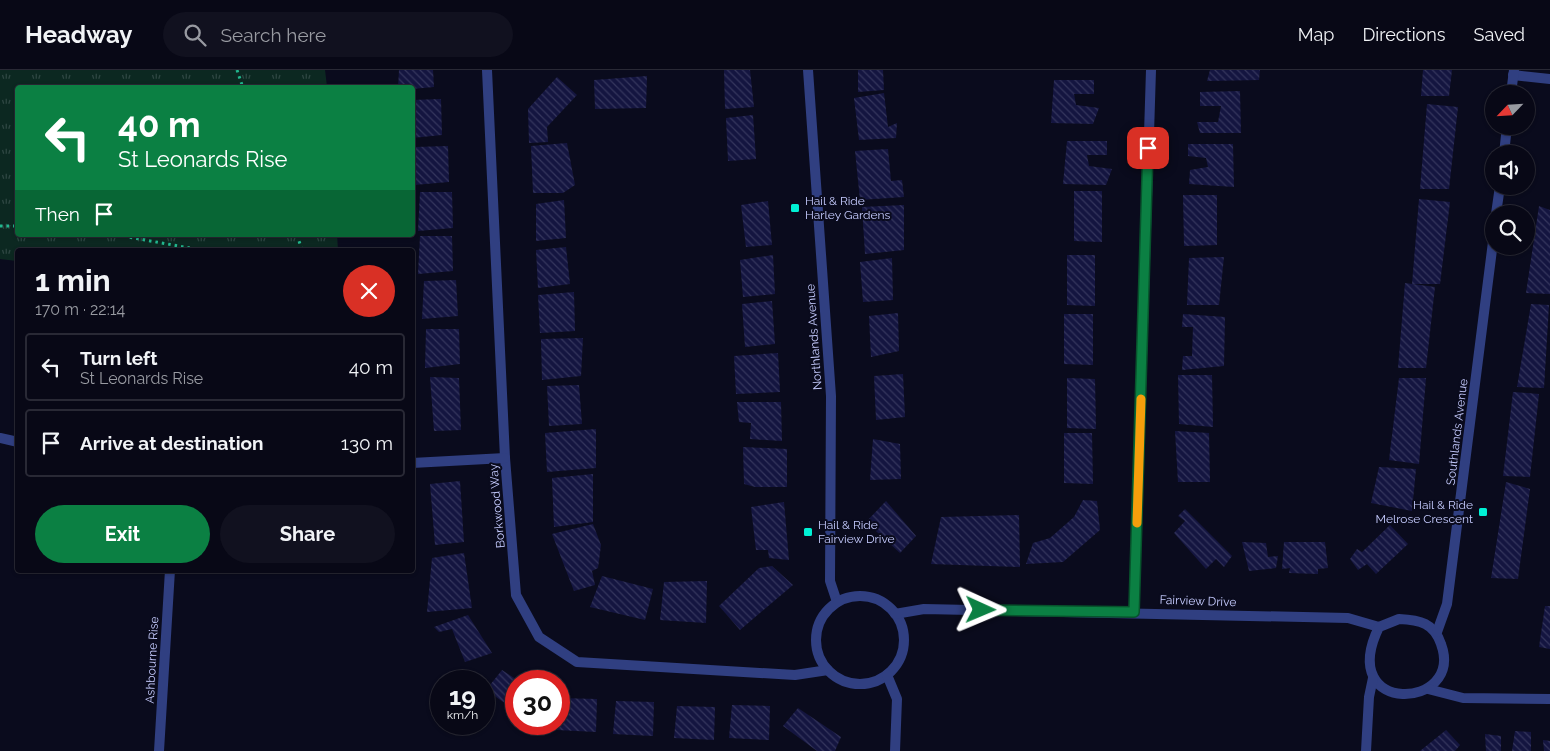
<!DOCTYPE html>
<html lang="en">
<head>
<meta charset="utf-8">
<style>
  body { margin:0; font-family:Raleway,sans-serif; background:#11111f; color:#f1f3f6; height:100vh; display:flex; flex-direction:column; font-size:19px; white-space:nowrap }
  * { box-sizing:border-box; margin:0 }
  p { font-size:16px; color:#989aa1 }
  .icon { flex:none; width:28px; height:28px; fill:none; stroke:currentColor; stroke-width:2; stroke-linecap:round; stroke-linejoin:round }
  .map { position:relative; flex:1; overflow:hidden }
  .sheet { position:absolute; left:15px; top:178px; width:400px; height:325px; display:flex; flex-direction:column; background:#080816; border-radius:5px; box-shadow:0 1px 4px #0004,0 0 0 1px #292935 }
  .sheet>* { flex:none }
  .hud { position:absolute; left:15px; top:15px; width:400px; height:152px; border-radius:5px; box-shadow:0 1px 4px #0004,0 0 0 1px #292935; background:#0b8043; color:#fff; overflow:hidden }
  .needle { width:32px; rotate:245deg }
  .controls { position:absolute; left:1485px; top:15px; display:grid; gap:10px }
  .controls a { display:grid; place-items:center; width:50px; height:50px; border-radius:50%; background:#080816; box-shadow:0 1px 4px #0004,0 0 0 1px #292935; font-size:25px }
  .speed { position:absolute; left:430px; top:600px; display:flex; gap:10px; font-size:25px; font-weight:700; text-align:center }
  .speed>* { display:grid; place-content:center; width:65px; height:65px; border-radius:50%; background:#080816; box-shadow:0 1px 4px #0004,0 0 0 1px #292935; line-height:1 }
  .speed small { font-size:12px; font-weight:400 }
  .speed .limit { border:8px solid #d22; background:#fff; color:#111 }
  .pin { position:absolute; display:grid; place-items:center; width:42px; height:42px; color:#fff; margin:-21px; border-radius:10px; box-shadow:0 2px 8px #0006 }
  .me { position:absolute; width:55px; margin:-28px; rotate:91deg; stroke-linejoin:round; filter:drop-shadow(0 0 4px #0008) }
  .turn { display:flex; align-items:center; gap:18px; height:105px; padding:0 20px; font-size:22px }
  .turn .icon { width:65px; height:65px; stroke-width:2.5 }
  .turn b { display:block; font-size:35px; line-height:42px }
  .then { display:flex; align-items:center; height:48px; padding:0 20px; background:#0003; gap:10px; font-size:19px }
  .round { display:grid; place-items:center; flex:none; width:52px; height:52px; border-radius:26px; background:#11111f }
  .head { display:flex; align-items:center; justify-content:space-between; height:85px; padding:0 20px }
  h1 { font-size:30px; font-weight:700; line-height:38px }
  .primary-button { display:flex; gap:10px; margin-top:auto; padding:10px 20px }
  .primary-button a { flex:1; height:58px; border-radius:30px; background:#0b8043; color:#fff; font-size:20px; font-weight:700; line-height:58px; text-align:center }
  .primary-button a+a { background:#11111f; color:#f1f3f6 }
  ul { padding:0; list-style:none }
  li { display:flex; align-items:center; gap:15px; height:68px; margin:0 10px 8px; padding:0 10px; border:2px solid #292935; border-radius:5px }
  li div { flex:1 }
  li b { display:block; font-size:19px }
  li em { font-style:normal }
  header { display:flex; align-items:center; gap:30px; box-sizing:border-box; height:70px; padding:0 25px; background:#080816; border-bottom:1px solid #292935 }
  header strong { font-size:24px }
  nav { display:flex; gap:28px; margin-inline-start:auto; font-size:18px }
  .search { width:350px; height:45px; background:#11111f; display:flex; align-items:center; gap:12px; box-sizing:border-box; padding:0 18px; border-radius:28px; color:#989aa1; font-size:19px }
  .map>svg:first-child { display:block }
  .park { fill:url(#park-tufts) }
  .building { fill:url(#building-back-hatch) }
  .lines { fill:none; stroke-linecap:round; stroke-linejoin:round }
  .path { stroke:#22b78e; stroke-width:3; stroke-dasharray:2.5 4; stroke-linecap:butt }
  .minor { stroke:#303f81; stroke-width:10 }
  .route-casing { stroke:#07532c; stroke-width:12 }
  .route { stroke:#0b8043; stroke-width:9 }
  .slow { stroke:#f59e0b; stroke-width:9 }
  .poi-dot { fill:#00f1d5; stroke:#0a0b1d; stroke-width:2 }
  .labels { text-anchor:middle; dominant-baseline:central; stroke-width:4; stroke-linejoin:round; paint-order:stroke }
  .poi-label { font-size:12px; fill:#c6ccff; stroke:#0a0b1d; text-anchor:start }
  .street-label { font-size:12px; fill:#c6ccff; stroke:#0a0b1d }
</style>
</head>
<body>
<header>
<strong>Headway</strong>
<div class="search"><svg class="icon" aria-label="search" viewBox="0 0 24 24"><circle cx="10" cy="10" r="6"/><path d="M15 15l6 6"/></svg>Search here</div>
<nav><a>Map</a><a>Directions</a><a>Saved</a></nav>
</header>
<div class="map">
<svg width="1550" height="681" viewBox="0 0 1550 681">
  <defs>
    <pattern id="park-tufts" width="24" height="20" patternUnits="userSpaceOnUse" patternTransform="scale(1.25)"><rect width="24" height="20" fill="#0c2821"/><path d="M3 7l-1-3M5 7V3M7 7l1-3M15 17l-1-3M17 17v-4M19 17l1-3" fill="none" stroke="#2e4642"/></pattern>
    <pattern id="building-back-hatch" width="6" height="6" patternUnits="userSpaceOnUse" patternTransform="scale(1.25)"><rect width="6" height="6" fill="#141540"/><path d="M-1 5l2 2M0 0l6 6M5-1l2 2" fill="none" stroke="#35365d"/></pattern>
  </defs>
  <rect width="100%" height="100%" fill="#0a0b1d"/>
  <!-- park -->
  <path class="park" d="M0 0H325L327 17 18 18V165H337L338 180H18L17 191 0 189Z"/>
  <!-- building -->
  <g class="building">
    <path d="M399 0H433L434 17 412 19 398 18Z"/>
    <path d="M724 0H750L754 37 725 39Z"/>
    <path d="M858 0H883L884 20 858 22Z"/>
    <path d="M1210 0H1260L1259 10 1207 11Z"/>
    <path d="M1423 0H1452L1449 26H1421Z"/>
    <path d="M647 6 646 38 595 39 594 10Z"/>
    <path d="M557 7 577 25 547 57 548 72 529 73 528 39Z"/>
    <path d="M1054 10H1094V24H1074L1076 35 1099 38 1093 54 1051 53Z"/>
    <path d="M1240 21 1241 63H1200L1197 52H1218L1221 36H1200V22Z"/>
    <path d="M884 23 888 57 897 53 896 68 859 70 854 28Z"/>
    <path d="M441 29 442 65 412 68V30Z"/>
    <path d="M1427 34 1458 37 1449 119H1420Z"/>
    <path d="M753 45 756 89 728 91 726 48Z"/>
    <path d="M1067 71H1107V85H1087L1089 96 1112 99 1106 115 1063 114Z"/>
    <path d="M567 73 575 115 563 123H533L531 76Z"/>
    <path d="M1188 74H1233L1234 117 1189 114 1190 100 1208 97 1206 88 1188 86Z"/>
    <path d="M448 76 449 112 414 115 415 77Z"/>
    <path d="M888 79 891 111 902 110 904 127 860 130 855 81Z"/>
    <path d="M1074 121H1102V172L1074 171Z"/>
    <path d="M420 122H452L453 158 418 161Z"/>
    <path d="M1183 125H1217V175L1184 176Z"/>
    <path d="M1419 129 1450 132 1440 214H1412Z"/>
    <path d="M564 130 566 168 536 171V134Z"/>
    <path d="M768 131 772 175 746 177 741 135Z"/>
    <path d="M904 135V180L865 184 862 137Z"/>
    <path d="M1539 136 1550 140V224L1526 223Z"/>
    <path d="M420 166H452L453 201 418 204Z"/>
    <path d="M566 177 570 214 538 218 536 180Z"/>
    <path d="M773 185 775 224 743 227 740 190Z"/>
    <path d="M1067 185H1095V236L1067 235Z"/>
    <path d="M1224 187 1219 235H1187L1189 188Z"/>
    <path d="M892 188 893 230 863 232 860 192Z"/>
    <path d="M456 210 458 246 422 249 424 211Z"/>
    <path d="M1405 213 1435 217 1426 298H1398Z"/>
    <path d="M574 222 575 261 540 263 538 225Z"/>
    <path d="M772 231 775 274 745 277 742 234Z"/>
    <path d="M1531 234 1549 235 1544 318 1517 317Z"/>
    <path d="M898 243 899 281 871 287 869 246Z"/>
    <path d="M1064 244H1093V295L1064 294Z"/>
    <path d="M1183 244 1225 247 1224 296 1182 300 1183 286H1192L1193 257H1182Z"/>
    <path d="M426 259H459L460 294 425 298Z"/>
    <path d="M583 268 581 306 542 310 541 269Z"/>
    <path d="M778 283 780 322 736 324 734 286Z"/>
    <path d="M903 304 905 347 876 350 874 306Z"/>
    <path d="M1178 305H1212L1213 357 1179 354Z"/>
    <path d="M430 307 459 308 461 360 434 361Z"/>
    <path d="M1067 308 1095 309 1096 359 1067 358Z"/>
    <path d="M1399 308H1426L1419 394 1389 390Z"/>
    <path d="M579 315 582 354 549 356 547 316Z"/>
    <path d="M1513 322 1539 324 1530 407 1503 406Z"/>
    <path d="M737 332H781L782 371 750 369 751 353 739 352Z"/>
    <path d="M596 359V398L547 402 545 363Z"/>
    <path d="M1175 361 1209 363 1210 412H1178Z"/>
    <path d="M1064 363H1092L1093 414 1064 413Z"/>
    <path d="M873 369 900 374 901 409 870 410Z"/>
    <path d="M743 377 787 379V417H755L744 414Z"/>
    <path d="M1379 397 1416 399 1412 441 1371 433Z"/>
    <path d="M593 404V452L554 457 552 408Z"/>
    <path d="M460 411 464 472 435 475 430 414Z"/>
    <path d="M1506 412 1530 419 1518 509 1491 508Z"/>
    <path d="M1083 430 1097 431 1100 460 1063 492 1026 494 1033 473 1050 468 1074 447Z"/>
    <path d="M886 431 916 466 900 483 866 452Z"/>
    <path d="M784 432 789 490 769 488 768 480H756L751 437Z"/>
    <path d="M1185 439 1232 486 1224 497 1216 489 1206 499 1174 463 1185 451 1178 446Z"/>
    <path d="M1019 445 1020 497 931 494 941 447Z"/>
    <path d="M593 454 601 475 598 498 592 501 595 515 574 521 552 464Z"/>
    <path d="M1390 455 1408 474 1376 504 1367 494 1358 500 1350 489 1357 479 1362 482Z"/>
    <path d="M1242 472 1266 473 1268 487 1278 486 1276 498 1249 501Z"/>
    <path d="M1284 472H1325L1328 498 1318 499V504L1289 503 1290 498 1282 499Z"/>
    <path d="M464 483 472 538 427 542 432 488Z"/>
    <path d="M772 496 793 515 740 560 719 536 759 498Z"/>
    <path d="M602 506 653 519 645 550 590 537Z"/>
    <path d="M707 511 706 553 660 550 664 512Z"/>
    <path d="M1545 536H1550V579L1539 577Z"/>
    <path d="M468 545 492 583 465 592 452 559 439 562 434 557Z"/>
    <path d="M502 600 519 611H516V641L486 620Z"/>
    <path d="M559 628 597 629 596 662 557 660Z"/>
    <path d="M616 631 654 632 653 666 613 664Z"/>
    <path d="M732 635 770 636 769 670 729 668Z"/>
    <path d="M677 636 715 637 714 670 674 668Z"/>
    <path d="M798 638 841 667 835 681H817L783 656Z"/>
    <path d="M1446 660 1460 675 1455 681H1420Z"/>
    <path d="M1515 661 1531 662V681H1512Z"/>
    <path d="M1485 664 1501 666V681H1486Z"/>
    <path d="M1543 670 1550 671V681H1544Z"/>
  </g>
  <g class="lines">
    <!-- path -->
    <g class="path">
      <path d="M237 0 243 18"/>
      <path d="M0 156H18"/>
      <path d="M117 165 201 180"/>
      <path d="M297 165 302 180"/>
      <path d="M291 180 302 179"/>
    </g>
    <!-- minor -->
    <g class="minor">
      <path d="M487 0 505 388 516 525 539 567 577 592 795 605 828 600"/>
      <path d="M808 0 831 326 830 511 837 532"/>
      <path d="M1513 5 1550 9"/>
      <path d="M1511 24 1514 0"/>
      <path d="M1504 84 1507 56"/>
      <path d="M1496 144 1500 116"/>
      <path d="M0 368 18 372"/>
      <path d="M412 393 505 388"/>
      <circle cx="860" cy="570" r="44"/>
      <path d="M1134 542 1151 0"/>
      <path d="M895 544 924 539 1348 548 1379 557"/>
      <path d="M1399 549C1420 550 1434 553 1441 574 1465 640 1335 647 1379 557Z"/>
      <path d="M1437 562 1447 534 1494 164"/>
      <path d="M887 605 897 629 895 681"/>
      <path d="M1428 619 1463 628 1550 629"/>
      <path d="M159 681 170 500"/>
      <path d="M1366 681 1369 627 1373 608"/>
    </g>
  </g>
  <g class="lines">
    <!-- route casing -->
    <g class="route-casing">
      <path id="route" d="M981 540 1134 542 1148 78"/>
    </g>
    <!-- route -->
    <use href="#route" class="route"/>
    <!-- slow -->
    <path class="slow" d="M1137 453 1141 329"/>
  </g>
  <!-- markers -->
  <g class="poi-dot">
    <rect x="790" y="133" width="10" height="10" rx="2.5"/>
    <rect x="1478" y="437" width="10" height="10" rx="2.5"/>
    <rect x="803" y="457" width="10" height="10" rx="2.5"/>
  </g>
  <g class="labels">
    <!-- poi labels -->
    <g class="poi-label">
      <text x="805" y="131">Hail &amp; Ride<tspan x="805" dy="14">Harley Gardens</tspan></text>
      <text x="1473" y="435" text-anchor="end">Hail &amp; Ride<tspan x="1473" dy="14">Melrose Crescent</tspan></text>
      <text x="818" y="455">Hail &amp; Ride<tspan x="818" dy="14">Fairview Drive</tspan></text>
    </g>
    <!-- street labels -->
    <g class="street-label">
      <text transform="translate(814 267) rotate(-94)">Northlands Avenue</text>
      <text transform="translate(1457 362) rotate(-83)">Southlands Avenue</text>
      <text transform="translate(497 436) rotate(-95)">Borkwood Way</text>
      <text transform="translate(1198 531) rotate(2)">Fairview Drive</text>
      <text transform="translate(152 590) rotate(-87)">Ashbourne Rise</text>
    </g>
  </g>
</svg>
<div class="controls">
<a><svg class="needle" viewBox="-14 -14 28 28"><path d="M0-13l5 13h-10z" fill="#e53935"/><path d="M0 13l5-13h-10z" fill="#989aa1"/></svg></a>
<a><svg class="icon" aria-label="sound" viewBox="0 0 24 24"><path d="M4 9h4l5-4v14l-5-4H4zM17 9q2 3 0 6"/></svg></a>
<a><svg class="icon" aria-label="search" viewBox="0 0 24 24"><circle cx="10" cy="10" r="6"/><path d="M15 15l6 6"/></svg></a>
</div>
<div class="speed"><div>19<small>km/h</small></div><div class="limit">30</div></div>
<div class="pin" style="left:1148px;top:78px;background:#d93025"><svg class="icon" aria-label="arrive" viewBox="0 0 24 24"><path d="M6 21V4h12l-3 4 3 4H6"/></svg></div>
<svg class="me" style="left:981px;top:540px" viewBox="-20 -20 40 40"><path d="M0-17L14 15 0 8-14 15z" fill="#0b8043" stroke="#fff" stroke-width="4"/></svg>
<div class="hud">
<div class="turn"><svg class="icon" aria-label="left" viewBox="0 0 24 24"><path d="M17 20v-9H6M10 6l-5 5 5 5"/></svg><div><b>40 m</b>St Leonards Rise</div></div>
<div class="then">Then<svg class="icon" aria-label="arrive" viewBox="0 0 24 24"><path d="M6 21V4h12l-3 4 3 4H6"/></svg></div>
</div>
<section class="sheet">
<div class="head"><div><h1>1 min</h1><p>170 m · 22:14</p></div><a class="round" style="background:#d93025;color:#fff"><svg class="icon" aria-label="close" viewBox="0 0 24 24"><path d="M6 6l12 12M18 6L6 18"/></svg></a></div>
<ul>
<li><svg class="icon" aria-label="left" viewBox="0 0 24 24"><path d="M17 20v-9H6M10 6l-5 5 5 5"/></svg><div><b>Turn left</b><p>St Leonards Rise</p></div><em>40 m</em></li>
<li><svg class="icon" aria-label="arrive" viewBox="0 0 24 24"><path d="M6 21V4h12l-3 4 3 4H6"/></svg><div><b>Arrive at destination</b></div><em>130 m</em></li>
</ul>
<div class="primary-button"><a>Exit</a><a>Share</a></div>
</section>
</div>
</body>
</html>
